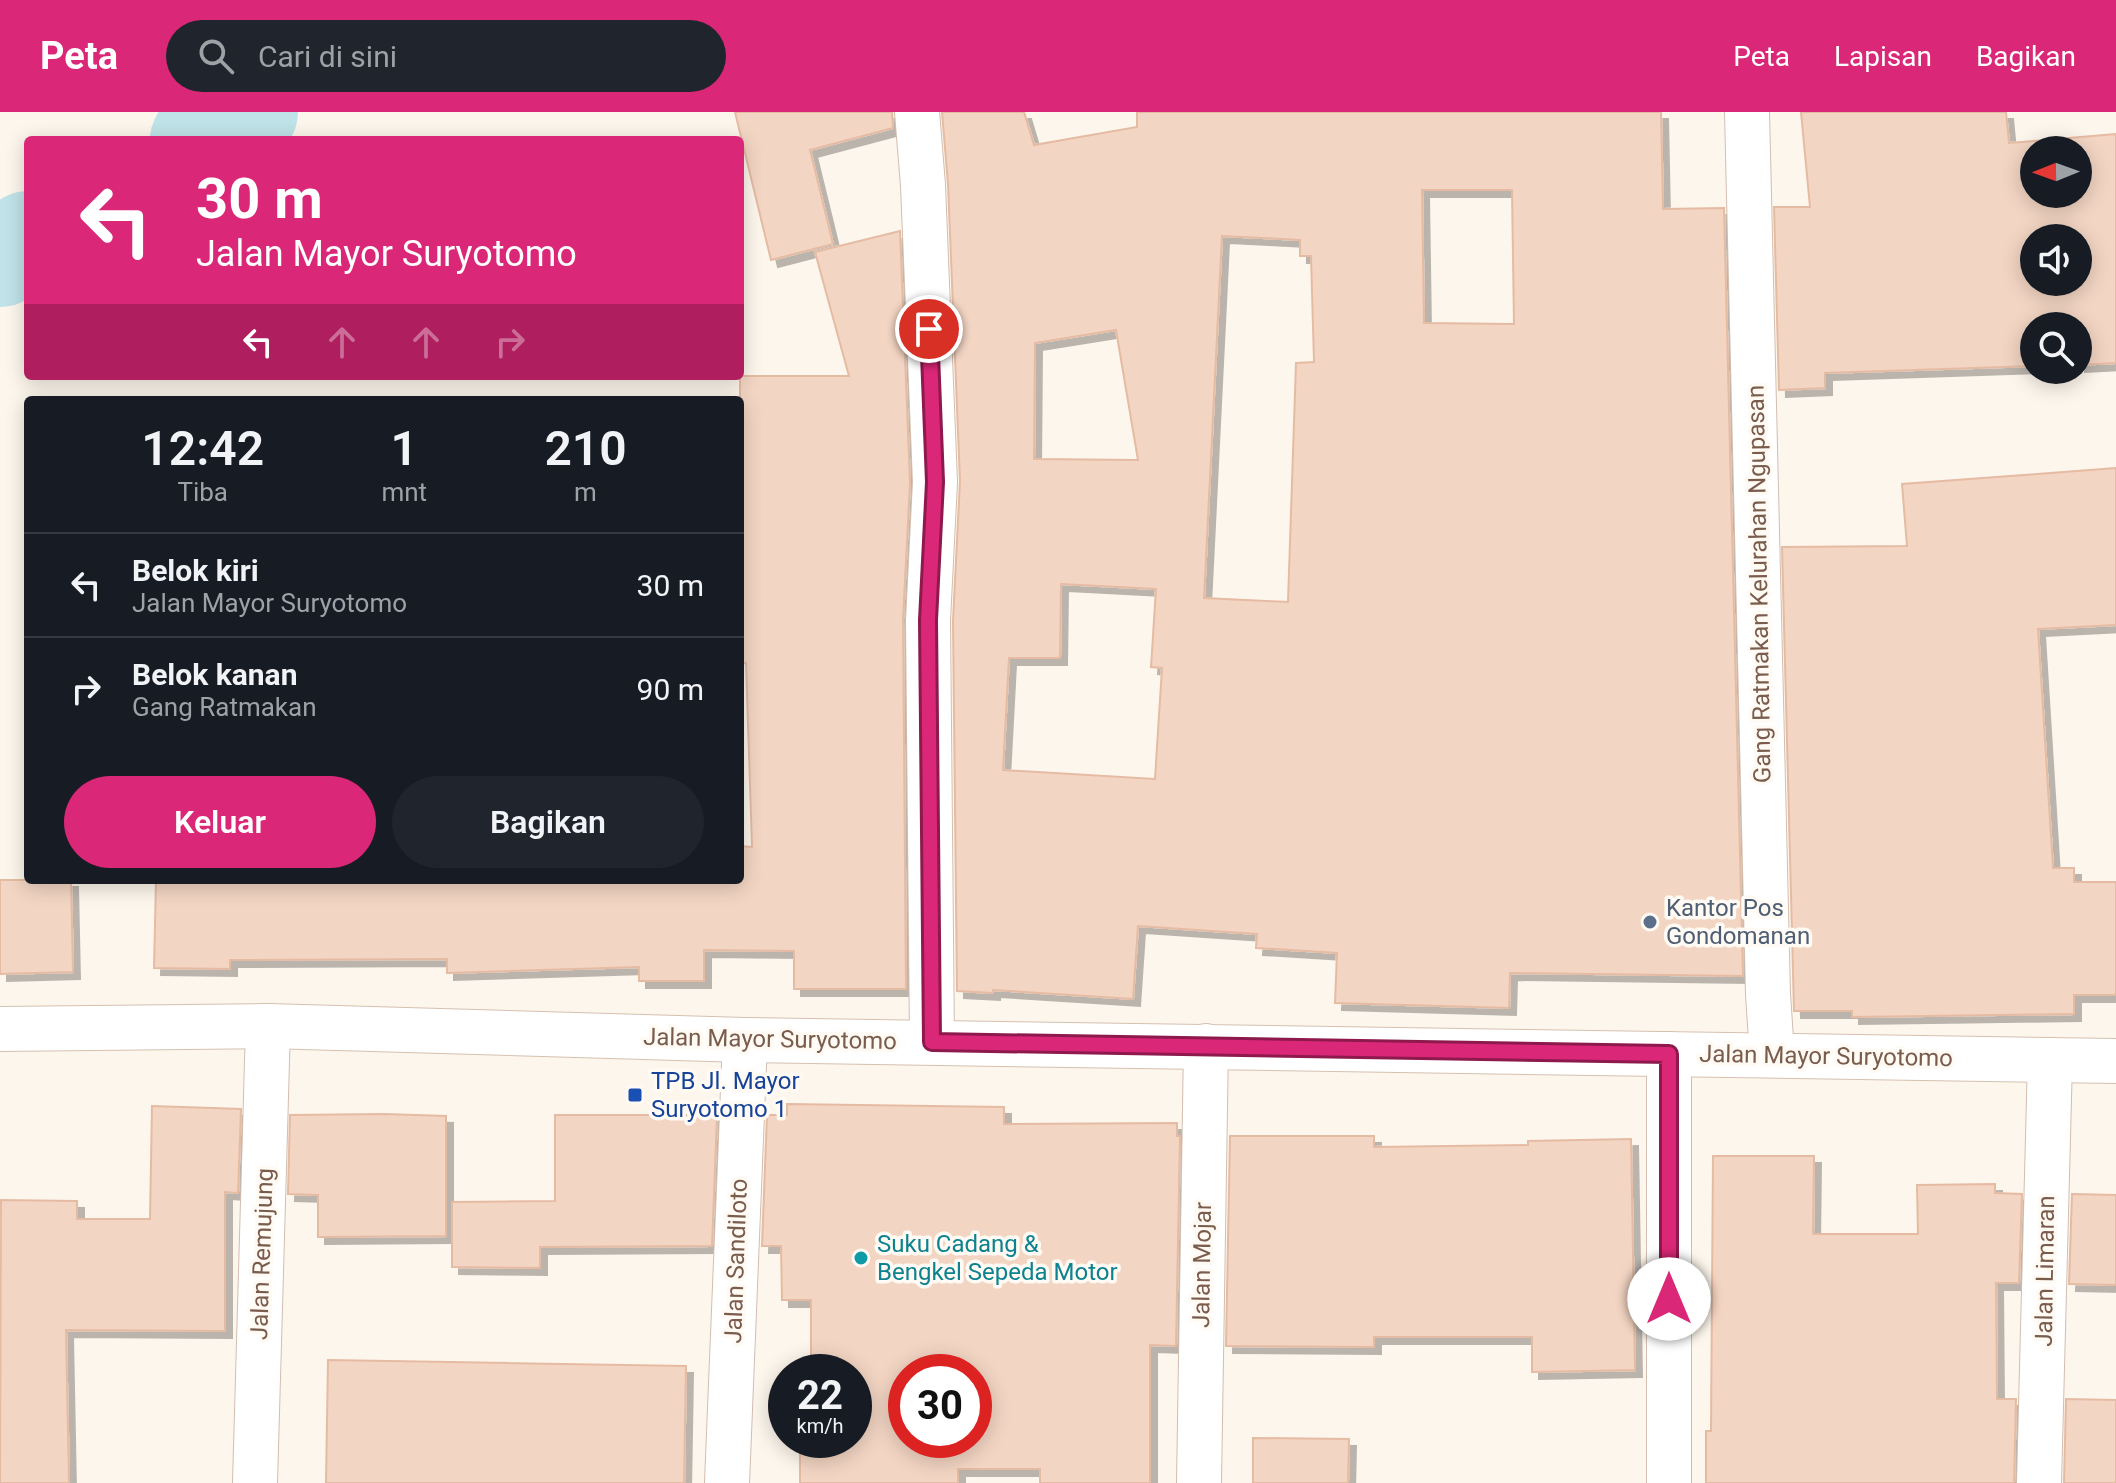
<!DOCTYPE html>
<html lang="id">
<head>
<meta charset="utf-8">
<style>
  body { margin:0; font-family:Roboto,sans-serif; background:#20242c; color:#f1f3f6; height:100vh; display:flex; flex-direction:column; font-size:30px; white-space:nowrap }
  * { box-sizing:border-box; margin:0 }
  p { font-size:26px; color:#9ea1a6 }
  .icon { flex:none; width:44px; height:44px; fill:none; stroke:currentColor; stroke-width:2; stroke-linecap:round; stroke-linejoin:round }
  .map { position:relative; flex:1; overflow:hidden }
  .sheet { position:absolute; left:24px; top:284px; width:720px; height:488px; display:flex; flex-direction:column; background:#171b24; border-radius:8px; box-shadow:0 4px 20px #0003 }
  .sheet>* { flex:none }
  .banner { position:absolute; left:24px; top:24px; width:720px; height:244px; border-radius:8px; box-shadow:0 4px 20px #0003; background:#db2777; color:#fff; overflow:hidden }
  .needle { width:52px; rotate:269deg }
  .controls { position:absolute; left:2020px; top:24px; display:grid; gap:16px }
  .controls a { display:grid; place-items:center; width:72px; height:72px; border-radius:50%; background:#171b24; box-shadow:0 4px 20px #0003; font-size:40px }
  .speed { position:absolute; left:768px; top:1242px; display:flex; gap:16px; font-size:40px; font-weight:700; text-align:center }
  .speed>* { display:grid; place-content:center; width:104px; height:104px; border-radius:50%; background:#171b24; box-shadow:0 4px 20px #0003; line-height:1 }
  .speed small { font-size:20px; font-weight:400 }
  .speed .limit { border:12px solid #d22; background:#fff; color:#111 }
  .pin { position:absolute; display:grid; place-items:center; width:68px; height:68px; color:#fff; margin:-34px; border:4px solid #fff; border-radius:50%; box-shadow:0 2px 8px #0007 }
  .me { position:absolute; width:88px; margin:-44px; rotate:0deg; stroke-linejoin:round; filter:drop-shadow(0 0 6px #0008) }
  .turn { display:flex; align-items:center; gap:28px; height:168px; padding:0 40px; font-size:36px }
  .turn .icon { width:104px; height:104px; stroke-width:2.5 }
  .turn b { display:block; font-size:56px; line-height:68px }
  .lanes { display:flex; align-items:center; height:76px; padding:0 40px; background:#0003; justify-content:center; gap:40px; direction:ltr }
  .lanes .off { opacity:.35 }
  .eta { display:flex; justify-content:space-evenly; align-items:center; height:136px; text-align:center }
  .eta b { font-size:48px; font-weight:600; line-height:56px }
  .button { display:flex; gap:16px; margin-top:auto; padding:16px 40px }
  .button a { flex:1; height:92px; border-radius:48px; background:#db2777; color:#fff; font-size:32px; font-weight:600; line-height:92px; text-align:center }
  .button a+a { background:#20242c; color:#f1f3f6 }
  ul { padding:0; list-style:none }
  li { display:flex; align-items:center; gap:24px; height:104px; padding:0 40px; border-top:2px solid #363941 }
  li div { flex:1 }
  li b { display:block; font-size:30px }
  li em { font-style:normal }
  header { display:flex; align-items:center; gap:48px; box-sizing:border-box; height:112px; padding:0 40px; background:#db2777; color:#fff }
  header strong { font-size:38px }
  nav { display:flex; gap:44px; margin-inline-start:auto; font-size:28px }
  .search { width:560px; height:72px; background:#20242c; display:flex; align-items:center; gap:20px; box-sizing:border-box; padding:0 28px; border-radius:44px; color:#9ea1a6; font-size:30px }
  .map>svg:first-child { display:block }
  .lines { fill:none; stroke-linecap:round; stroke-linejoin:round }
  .river { stroke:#bfe3e8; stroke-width:100 }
  .building { fill:#f3d5c3; stroke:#e6bba3; stroke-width:2; fill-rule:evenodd; filter:url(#shadow) }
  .street-casing { stroke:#d1beb0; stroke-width:46 }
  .secondary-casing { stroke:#d6c0b0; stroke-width:46 }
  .street { stroke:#fff; stroke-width:44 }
  .secondary { stroke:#fff; stroke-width:44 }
  .route-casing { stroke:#8e194d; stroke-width:20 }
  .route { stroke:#db2777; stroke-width:14 }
  .service-dot { fill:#5c6f8a; stroke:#fffaf3; stroke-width:3 }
  .transit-dot { fill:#1a4fb4; stroke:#fffaf3; stroke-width:3 }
  .culture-dot { fill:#0f9aa8; stroke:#fffaf3; stroke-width:3 }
  .labels { text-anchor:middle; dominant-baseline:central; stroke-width:7; stroke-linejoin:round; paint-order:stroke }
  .street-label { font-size:24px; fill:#7a5c4d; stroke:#fffaf3 }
  .service-label { font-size:24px; fill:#4e5e75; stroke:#fffaf3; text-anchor:start }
  .transit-label { font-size:24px; fill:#164399; stroke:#fffaf3; text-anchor:start }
  .culture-label { font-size:24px; fill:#0d838f; stroke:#fffaf3; text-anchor:start }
</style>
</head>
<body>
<header>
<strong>Peta</strong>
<div class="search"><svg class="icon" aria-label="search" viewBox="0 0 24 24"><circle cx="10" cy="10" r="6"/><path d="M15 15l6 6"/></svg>Cari di sini</div>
<nav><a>Peta</a><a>Lapisan</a><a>Bagikan</a></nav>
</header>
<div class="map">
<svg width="2116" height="1371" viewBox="0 0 2116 1371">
  <defs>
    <filter id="shadow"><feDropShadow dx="7" dy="7" stdDeviation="0" flood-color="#0004"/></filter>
  </defs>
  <rect width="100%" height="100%" fill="#fdf6ec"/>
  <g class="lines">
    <!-- river -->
    <g class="river">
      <path d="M200 28 248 0"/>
      <path d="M0 145 28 129"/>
    </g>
  </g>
  <!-- building -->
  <g class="building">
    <path d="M735 0H892L893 16 810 38 833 132 771 148Z"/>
    <path d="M942 0H1024L1034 33 1137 15V0H1661L1663 97 1724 96 1743 864 1510 861 1509 896 1335 891 1337 841 1256 836 1257 822 1138 814 1133 887 993 878V881L957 879 953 509 960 369 948 72ZM1422 78H1512L1514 212 1424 211ZM1222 124 1300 128V144H1311L1314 250 1296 251 1288 490 1204 486ZM1116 218 1138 348 1034 347 1035 231ZM1061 472 1156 477 1151 555 1162 556 1155 667 1003 658 1009 546H1060Z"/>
    <path d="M1801 0H2006L2009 31 2116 22V251L2078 253V214H2034V254L1825 261V276L1779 278 1774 95H1810ZM2034 38H2078V82H2034ZM2034 126H2078V170H2034Z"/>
    <path d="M900 119 910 370 903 508 906 877H794V839L704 838V869H639V855L447 861V847L230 848V857L154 856 156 768H740V734L752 735 746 551 740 552V264H849L815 140Z"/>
    <path d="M2116 356V513L2038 517 2053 756H2074V770H2116V883H2074V902L1852 905V899H1794L1782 435 1907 434 1902 372Z"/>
    <path d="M0 768H71L73 860 0 862Z"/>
    <path d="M787 992 1004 995V1012L1177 1011V1024H1180L1176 1234 1150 1233V1371H1040V1357H958V1371H800V1328H854V1260H811V1188H782L781 1134H762L767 1003H787ZM906 1260H974V1328H906Z"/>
    <path d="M152 994 241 997 238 1081 225 1080V1219L66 1218 69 1371H0L1 1088 77 1089V1107H150Z"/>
    <path d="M384 1002 446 1004V1124L318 1125V1083L288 1082 290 1003Z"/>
    <path d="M555 1003H717L712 1134 540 1135V1156L452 1155V1090L555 1089Z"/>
    <path d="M1230 1024H1374V1035L1528 1033V1029L1631 1027 1635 1258 1532 1260V1225H1374V1235L1226 1234Z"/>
    <path d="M1713 1044H1814L1813 1122H1918L1917 1073 1995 1072V1081L2022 1082 2019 1171H1996L1997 1287H2016L2014 1371H1706V1319H1711Z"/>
    <path d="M2072 1082 2116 1083V1173L2069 1172Z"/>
    <path d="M328 1248 686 1254 684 1371H326Z"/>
    <path d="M2066 1287 2116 1288V1371H2064Z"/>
    <path d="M1253 1326 1349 1327 1348 1371H1253Z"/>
  </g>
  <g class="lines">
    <!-- street casing -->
    <g class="street-casing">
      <g id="street">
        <path d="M917 0 923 73 935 370 928 508 932 930"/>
        <path d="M1747 0 1768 882 1772 943"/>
        <path d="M255 1371 268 914"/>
        <path d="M727 1371 745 928"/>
        <path d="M1199 1371 1206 934"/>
        <path d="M1669 1371V942"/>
        <path d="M2039 1371 2050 948"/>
      </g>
    </g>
    <!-- secondary casing -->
    <g class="secondary-casing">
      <path id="secondary" d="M0 917 268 914 745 928 2116 949"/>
    </g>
    <!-- street -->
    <use href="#street" class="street"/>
    <!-- secondary -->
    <use href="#secondary" class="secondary"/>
  </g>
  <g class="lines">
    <!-- route casing -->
    <g class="route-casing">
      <path id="route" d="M929 217 935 370 928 508 932 930 1669 942V1187"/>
    </g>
    <!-- route -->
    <use href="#route" class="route"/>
  </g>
  <!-- markers -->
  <circle class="service-dot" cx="1650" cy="810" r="8"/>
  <rect class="transit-dot" x="627" y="975" width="16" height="16" rx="4"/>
  <circle class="culture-dot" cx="861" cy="1146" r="8"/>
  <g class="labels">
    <!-- street labels -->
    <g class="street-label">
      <text transform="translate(1759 472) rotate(-91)">Gang Ratmakan Kelurahan Ngupasan</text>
      <text transform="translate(770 927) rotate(1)">Jalan Mayor Suryotomo</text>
      <text transform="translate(1826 944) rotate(1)">Jalan Mayor Suryotomo</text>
      <text transform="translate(262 1142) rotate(-88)">Jalan Remujung</text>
      <text transform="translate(736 1149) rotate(-88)">Jalan Sandiloto</text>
      <text transform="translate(1202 1153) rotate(-89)">Jalan Mojar</text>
      <text transform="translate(2045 1159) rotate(-89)">Jalan Limaran</text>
    </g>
    <!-- service labels -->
    <g class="service-label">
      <text x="1666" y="796">Kantor Pos<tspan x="1666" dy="28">Gondomanan</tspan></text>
    </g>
    <!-- transit labels -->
    <g class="transit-label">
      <text x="651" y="969">TPB Jl. Mayor<tspan x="651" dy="28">Suryotomo 1</tspan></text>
    </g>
    <!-- culture labels -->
    <g class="culture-label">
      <text x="877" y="1132">Suku Cadang &amp;<tspan x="877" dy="28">Bengkel Sepeda Motor</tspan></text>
    </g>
  </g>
</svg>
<div class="controls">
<a><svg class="needle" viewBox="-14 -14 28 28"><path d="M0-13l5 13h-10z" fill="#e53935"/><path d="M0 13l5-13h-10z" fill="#9ea1a6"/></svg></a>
<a><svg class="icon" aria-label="sound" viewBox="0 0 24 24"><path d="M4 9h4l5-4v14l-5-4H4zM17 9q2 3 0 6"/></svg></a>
<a><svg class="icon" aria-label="search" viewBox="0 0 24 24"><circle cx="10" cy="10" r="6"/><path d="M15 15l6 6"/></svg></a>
</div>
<div class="speed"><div>22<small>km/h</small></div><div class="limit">30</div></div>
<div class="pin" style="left:929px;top:217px;background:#d93025"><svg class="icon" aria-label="arrive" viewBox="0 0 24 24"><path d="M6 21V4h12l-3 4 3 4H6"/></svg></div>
<svg class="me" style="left:1669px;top:1187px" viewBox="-20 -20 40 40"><circle r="19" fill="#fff"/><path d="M0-13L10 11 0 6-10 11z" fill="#db2777"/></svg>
<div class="banner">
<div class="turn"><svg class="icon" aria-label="left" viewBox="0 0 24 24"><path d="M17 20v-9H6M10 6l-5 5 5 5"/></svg><div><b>30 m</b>Jalan Mayor Suryotomo</div></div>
<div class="lanes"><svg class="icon" aria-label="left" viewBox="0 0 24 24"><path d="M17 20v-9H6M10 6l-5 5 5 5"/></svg><svg class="icon off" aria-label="ahead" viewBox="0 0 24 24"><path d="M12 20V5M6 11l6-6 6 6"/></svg><svg class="icon off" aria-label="ahead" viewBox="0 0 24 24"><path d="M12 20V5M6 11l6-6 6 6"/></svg><svg class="icon off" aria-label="right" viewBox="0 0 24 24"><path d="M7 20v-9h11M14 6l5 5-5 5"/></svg></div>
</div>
<section class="sheet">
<div class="eta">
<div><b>12:42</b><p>Tiba</p></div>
<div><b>1</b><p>mnt</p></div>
<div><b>210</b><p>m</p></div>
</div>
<ul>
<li><svg class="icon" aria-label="left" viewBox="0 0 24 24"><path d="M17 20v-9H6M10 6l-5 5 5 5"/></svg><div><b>Belok kiri</b><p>Jalan Mayor Suryotomo</p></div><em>30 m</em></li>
<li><svg class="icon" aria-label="right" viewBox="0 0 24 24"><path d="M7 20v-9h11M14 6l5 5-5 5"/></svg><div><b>Belok kanan</b><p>Gang Ratmakan</p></div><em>90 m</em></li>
</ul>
<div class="button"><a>Keluar</a><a>Bagikan</a></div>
</section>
</div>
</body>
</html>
